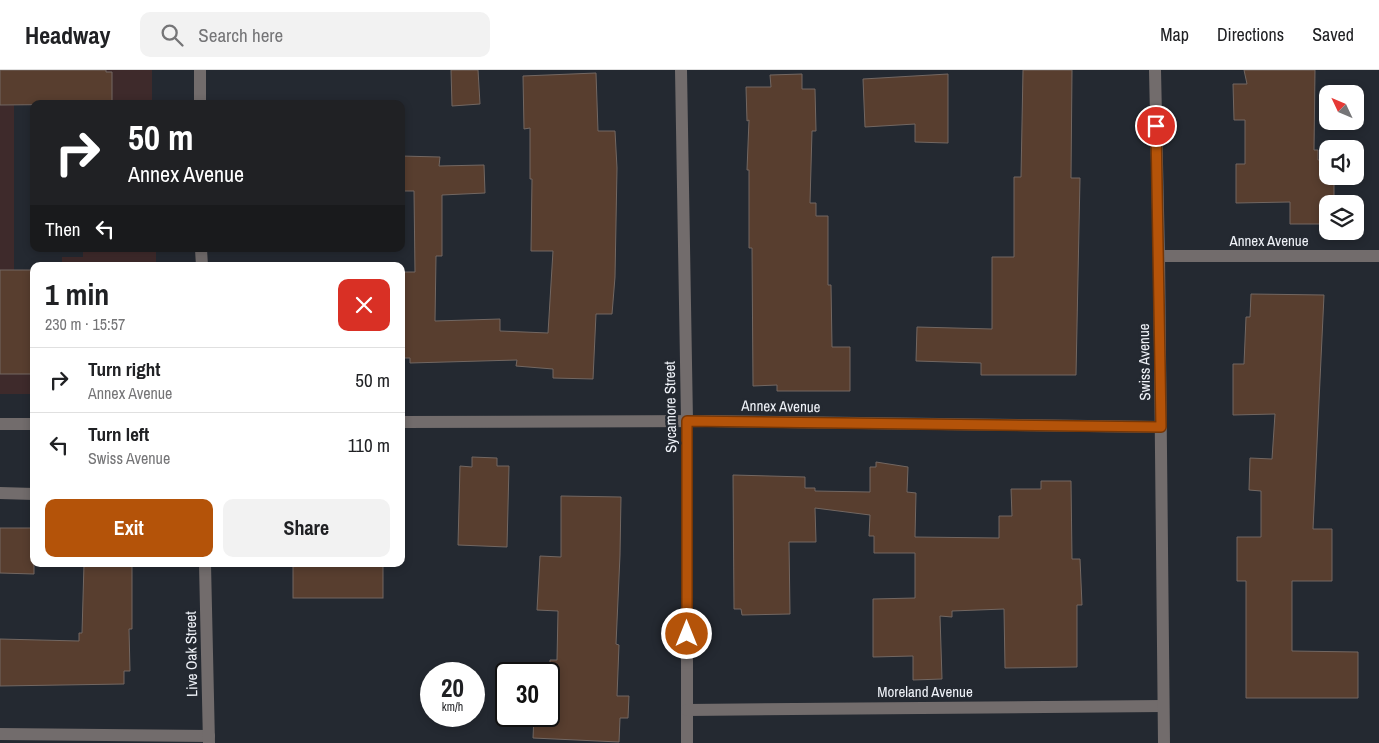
<!DOCTYPE html>
<html lang="en">
<head>
<meta charset="utf-8">
<style>
  body { margin:0; font-family:"Archivo Narrow",sans-serif; background:#f2f2f2; color:#202124; height:100vh; display:flex; flex-direction:column; font-size:19px; white-space:nowrap }
  * { box-sizing:border-box; margin:0 }
  p { font-size:16px; color:#757577 }
  .icon { flex:none; width:28px; height:28px; fill:none; stroke:currentColor; stroke-width:2; stroke-linecap:round; stroke-linejoin:round }
  .map { position:relative; flex:1; overflow:hidden }
  .sheet { position:absolute; left:30px; top:192px; width:375px; height:305px; display:flex; flex-direction:column; background:#fff; border-radius:10px; box-shadow:0 2px 8px #0003 }
  .sheet>* { flex:none }
  .top-card { position:absolute; left:30px; top:30px; width:375px; height:152px; border-radius:10px; box-shadow:0 2px 8px #0003; background:#202124; color:#fff; overflow:hidden }
  .needle { width:32px; rotate:314deg }
  .buttons { position:absolute; left:1319px; top:15px; display:grid; gap:10px }
  .buttons a { display:grid; place-items:center; width:45px; height:45px; border-radius:10px; background:#fff; box-shadow:0 2px 8px #0003; font-size:25px }
  .speed { position:absolute; left:420px; top:592px; display:flex; gap:10px; font-size:25px; font-weight:700; text-align:center }
  .speed>* { display:grid; place-content:center; width:65px; height:65px; border-radius:50%; background:#fff; box-shadow:0 2px 8px #0003; line-height:1 }
  .speed small { font-size:12px; font-weight:400 }
  .speed .limit { border:2px solid #111; border-radius:8px; background:#fff; color:#111 }
  .pin { position:absolute; display:grid; place-items:center; width:42px; height:42px; color:#fff; margin:-21px; border:2px solid #fff; border-radius:50%; box-shadow:0 1px 5px #0007 }
  .me { position:absolute; width:55px; margin:-28px; rotate:0deg; stroke-linejoin:round; filter:drop-shadow(0 0 4px #0008) }
  .turn { display:flex; align-items:center; gap:18px; height:105px; padding:0 15px; font-size:22px }
  .turn .icon { width:65px; height:65px; stroke-width:2.5 }
  .turn b { display:block; font-size:35px; line-height:42px }
  .then { display:flex; align-items:center; height:48px; padding:0 15px; background:#0003; gap:10px; font-size:19px }
  .round { display:grid; place-items:center; flex:none; width:52px; height:52px; border-radius:10px; background:#f2f2f2 }
  .headline { display:flex; align-items:center; justify-content:space-between; height:85px; padding:0 15px }
  h1 { font-size:30px; font-weight:700; line-height:38px }
  .action { display:flex; gap:10px; margin-top:auto; padding:10px 15px }
  .action a { flex:1; height:58px; border-radius:10px; background:#b45309; color:#fff; font-size:20px; font-weight:700; line-height:58px; text-align:center }
  .action a+a { background:#f2f2f2; color:#202124 }
  ul { padding:0; list-style:none }
  li { display:flex; align-items:center; gap:15px; height:65px; padding:0 15px; border-top:1px solid #e0e0e0 }
  li div { flex:1 }
  li b { display:block; font-size:19px }
  li em { font-style:normal }
  header { display:flex; align-items:center; gap:30px; box-sizing:border-box; height:70px; padding:0 25px; background:#fff; border-bottom:1px solid #e0e0e0 }
  header strong { font-size:24px }
  nav { display:flex; gap:28px; margin-inline-start:auto; font-size:18px }
  .search { width:350px; height:45px; background:#f2f2f2; display:flex; align-items:center; gap:12px; box-sizing:border-box; padding:0 18px; border-radius:10px; color:#757577; font-size:19px }
  .map>svg:first-child { display:block }
  .education { fill:#3e2a2b }
  .building { fill:#583e2f; stroke:#726762 }
  .lines { fill:none; stroke-linecap:round; stroke-linejoin:round }
  .service { stroke:#726c6c; stroke-width:12 }
  .minor { stroke:#726c6c; stroke-width:12 }
  .tertiary { stroke:#726c6c; stroke-width:12 }
  .route-casing { stroke:#753606; stroke-width:12 }
  .route { stroke:#b45309; stroke-width:9 }
  .labels { text-anchor:middle; dominant-baseline:central; stroke-width:5; stroke-linejoin:round; paint-order:stroke }
  .street-label { font-size:15px; fill:#eff2f8; stroke:#242931 }
</style>
</head>
<body>
<header>
<strong>Headway</strong>
<div class="search"><svg class="icon" aria-label="search" viewBox="0 0 24 24"><circle cx="10" cy="10" r="6"/><path d="M15 15l6 6"/></svg>Search here</div>
<nav><a>Map</a><a>Directions</a><a>Saved</a></nav>
</header>
<div class="map">
<svg width="1379" height="673" viewBox="0 0 1379 673">
  <rect width="100%" height="100%" fill="#242931"/>
  <!-- education -->
  <g class="education">
    <path d="M106 0H152V34H112V2H106Z"/>
    <rect x="0" y="35" width="14" height="165"/>
    <path d="M83 179H156V196H62V187H83Z"/>
    <rect x="0" y="304" width="34" height="20"/>
  </g>
  <!-- building -->
  <g class="building">
    <path d="M0 0H106V2H112V34L0 35Z"/>
    <path d="M451 0H478L480 34 452 36Z"/>
    <path d="M1023 0H1072L1071 108H1080L1076 305H981V293L916 291 917 257 992 259V187H1014V107H1021Z"/>
    <path d="M1244 0H1315L1314 80H1318V90H1328V106H1334V134H1328V154H1290V132L1236 133V94H1245V50H1234L1233 14H1247Z"/>
    <path d="M596 3 598 61H615L617 98 615 207 612 244H596L593 309 553 308V299L516 296 517 290 410 293V288H401V202H415L414 121H401V86L440 87 439 96 484 95 485 123 442 125V186H436L435 251 500 249V261L548 263 553 181H531L532 109H530V58L524 59 523 6Z"/>
    <path d="M802 4V19H815L816 61H812L810 133H816V146H828V215H831L832 277H850V321H777V315L753 316 752 178H749V100H747L749 50 747 51 746 17H771L770 5Z"/>
    <path d="M948 4V73L915 72V54L865 57 863 9Z"/>
    <rect x="0" y="200" width="34" height="104"/>
    <path d="M1251 224 1324 225 1313 459H1332V511H1292V581L1358 582V628H1246V511H1237V467H1261V421L1249 420 1250 388 1272 389 1275 344 1233 345V294H1244L1246 247H1250Z"/>
    <path d="M472 387 497 388V396H509L507 477 458 475 460 396 472 397Z"/>
    <path d="M876 392 908 397 907 422 916 423 915 467 999 468V446H1012L1011 419H1041V411H1071L1072 489H1080L1082 535H1077V597L1005 598 1004 539 952 541V547L940 546 942 609 913 610V586L873 587V529L915 528V483H874V466H869L870 445 815 438 816 472H789L790 544 742 545 741 539H734L733 405 805 407V418H815V421L870 422V397H876Z"/>
    <path d="M561 426 621 427 620 485 616 574 619 575 617 626H629L628 648H620L619 672 533 668 534 646H549L550 590H557L558 541 537 540 540 486 561 487Z"/>
    <path d="M0 458H34V504L0 503Z"/>
    <path d="M84 494H132V559H129L130 601H124V614L0 616V569L79 571V563H82Z"/>
    <rect x="293" y="494" width="90" height="34"/>
  </g>
  <g class="lines">
    <!-- service -->
    <g class="service">
      <path d="M0 423 34 424"/>
      <path d="M0 664 209 666"/>
    </g>
    <!-- minor -->
    <g class="minor">
      <path d="M681 0 687 351V673"/>
      <path d="M1159 186H1379"/>
      <path d="M401 352 711 351 1161 357"/>
      <path d="M0 354H34"/>
      <path d="M687 640 1163 636"/>
    </g>
    <!-- tertiary -->
    <g class="tertiary">
      <path d="M200 0V34"/>
      <path d="M1155 0 1159 186 1164 673"/>
      <path d="M201 179 202 196"/>
      <path d="M205 494 209 673"/>
    </g>
  </g>
  <g class="lines">
    <!-- route casing -->
    <g class="route-casing">
      <path id="route" d="M687 564V351L1161 357 1156 56"/>
    </g>
    <!-- route -->
    <use href="#route" class="route"/>
  </g>
  <g class="labels">
    <!-- street labels -->
    <g class="street-label">
      <text x="1269" y="170">Annex Avenue</text>
      <text transform="translate(1144 292) rotate(-91)">Swiss Avenue</text>
      <text transform="translate(781 336) rotate(1)">Annex Avenue</text>
      <text transform="translate(670 337) rotate(-91)">Sycamore Street</text>
      <text transform="translate(191 584) rotate(-91)">Live Oak Street</text>
      <text x="925" y="621">Moreland Avenue</text>
    </g>
  </g>
</svg>
<div class="buttons">
<a><svg class="needle" viewBox="-14 -14 28 28"><path d="M0-13l5 13h-10z" fill="#e53935"/><path d="M0 13l5-13h-10z" fill="#757577"/></svg></a>
<a><svg class="icon" aria-label="sound" viewBox="0 0 24 24"><path d="M4 9h4l5-4v14l-5-4H4zM17 9q2 3 0 6"/></svg></a>
<a><svg class="icon" aria-label="layers" viewBox="0 0 24 24"><path d="M12 4l9 5-9 5-9-5zM3 14l9 5 9-5"/></svg></a>
</div>
<div class="speed"><div>20<small>km/h</small></div><div class="limit">30</div></div>
<div class="pin" style="left:1156px;top:56px;background:#d93025"><svg class="icon" aria-label="arrive" viewBox="0 0 24 24"><path d="M6 21V4h12l-3 4 3 4H6"/></svg></div>
<svg class="me" style="left:687px;top:564px" viewBox="-20 -20 40 40"><circle r="17" fill="#b45309" stroke="#fff" stroke-width="3"/><path d="M0-11L8 9 0 5-8 9z" fill="#fff"/></svg>
<div class="top-card">
<div class="turn"><svg class="icon" aria-label="right" viewBox="0 0 24 24"><path d="M7 20v-9h11M14 6l5 5-5 5"/></svg><div><b>50 m</b>Annex Avenue</div></div>
<div class="then">Then<svg class="icon" aria-label="left" viewBox="0 0 24 24"><path d="M17 20v-9H6M10 6l-5 5 5 5"/></svg></div>
</div>
<section class="sheet">
<div class="headline"><div><h1>1 min</h1><p>230 m · 15:57</p></div><a class="round" style="background:#d93025;color:#fff"><svg class="icon" aria-label="close" viewBox="0 0 24 24"><path d="M6 6l12 12M18 6L6 18"/></svg></a></div>
<ul>
<li><svg class="icon" aria-label="right" viewBox="0 0 24 24"><path d="M7 20v-9h11M14 6l5 5-5 5"/></svg><div><b>Turn right</b><p>Annex Avenue</p></div><em>50 m</em></li>
<li><svg class="icon" aria-label="left" viewBox="0 0 24 24"><path d="M17 20v-9H6M10 6l-5 5 5 5"/></svg><div><b>Turn left</b><p>Swiss Avenue</p></div><em>110 m</em></li>
</ul>
<div class="action"><a>Exit</a><a>Share</a></div>
</section>
</div>
</body>
</html>
